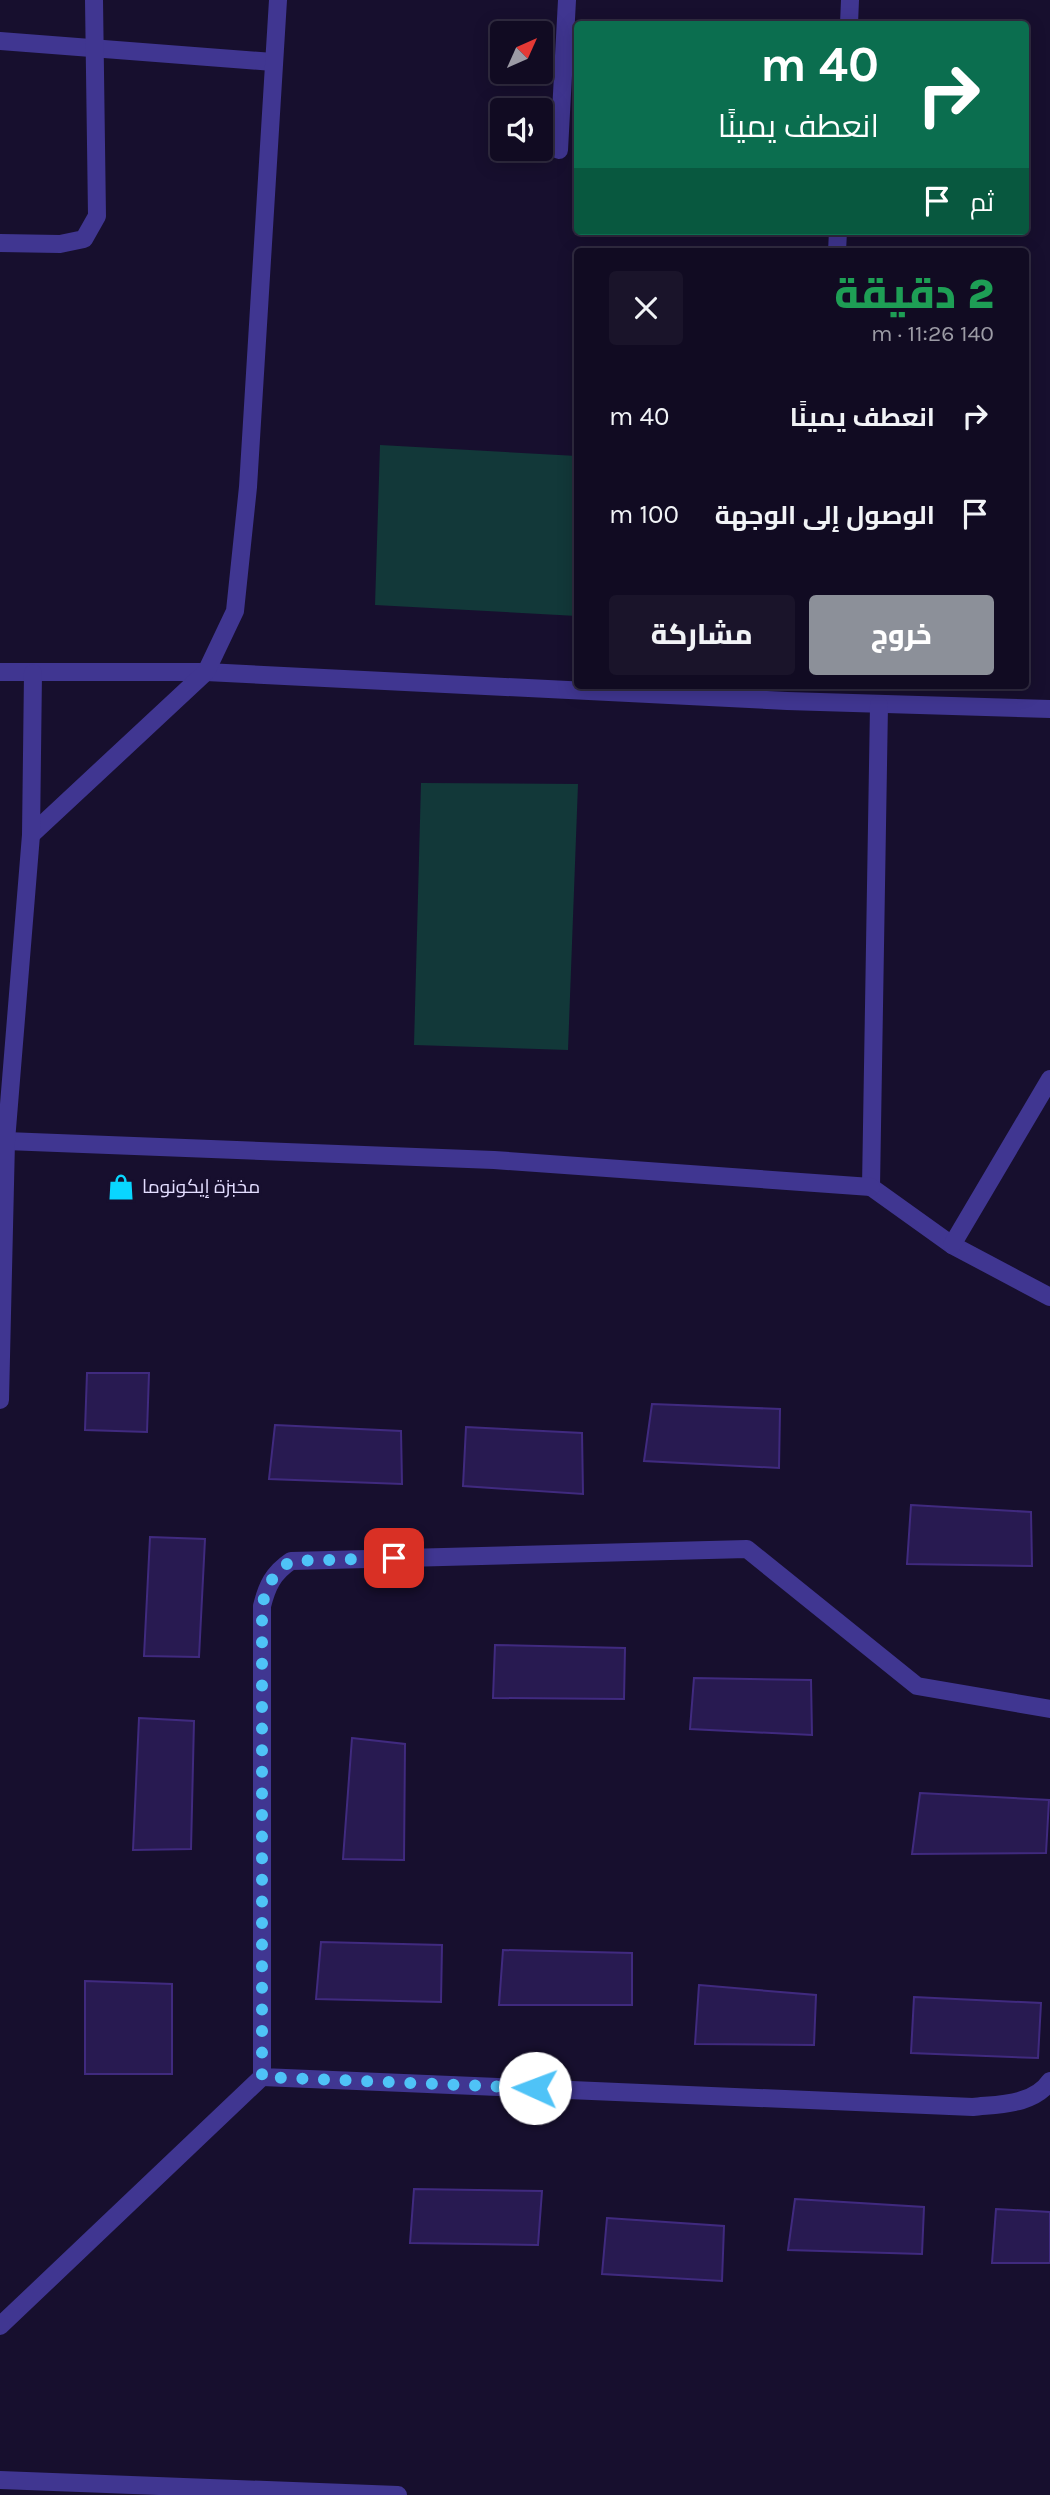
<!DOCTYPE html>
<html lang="ar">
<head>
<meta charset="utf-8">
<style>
  body { margin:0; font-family:Karla,Cairo,sans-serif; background:#1a142a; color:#f1f3f6; direction:rtl; height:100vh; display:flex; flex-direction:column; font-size:26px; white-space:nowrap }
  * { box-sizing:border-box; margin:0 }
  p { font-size:23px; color:#9c9ba5 }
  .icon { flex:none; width:38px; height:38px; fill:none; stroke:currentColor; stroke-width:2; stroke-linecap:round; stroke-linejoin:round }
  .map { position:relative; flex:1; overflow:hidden; direction:ltr }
  .panel { position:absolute; left:574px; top:248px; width:455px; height:441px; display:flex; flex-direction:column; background:#110b22; border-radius:7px; box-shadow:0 4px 18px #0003,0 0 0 2px #302b40; direction:rtl }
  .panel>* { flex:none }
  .banner { position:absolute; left:574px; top:21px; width:455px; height:214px; border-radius:7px; box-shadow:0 4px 18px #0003,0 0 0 2px #302b40; direction:rtl; background:#0b6e4f; color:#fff; overflow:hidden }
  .needle { width:46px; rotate:45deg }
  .tools { position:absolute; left:490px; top:21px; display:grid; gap:14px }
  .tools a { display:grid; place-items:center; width:63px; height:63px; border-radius:7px; background:#110b22; box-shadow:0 4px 18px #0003,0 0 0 2px #302b40; font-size:35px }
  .pin { position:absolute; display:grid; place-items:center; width:60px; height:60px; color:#fff; margin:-30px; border-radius:14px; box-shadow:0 4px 10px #0006 }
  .me { position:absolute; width:77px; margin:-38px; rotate:272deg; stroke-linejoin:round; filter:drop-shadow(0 0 5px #0008) }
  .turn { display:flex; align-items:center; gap:24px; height:147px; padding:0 35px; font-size:32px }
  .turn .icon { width:91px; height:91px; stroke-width:2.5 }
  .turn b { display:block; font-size:49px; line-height:60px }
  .then { display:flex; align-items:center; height:66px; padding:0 35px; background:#0003; gap:14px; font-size:26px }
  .round { display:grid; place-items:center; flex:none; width:74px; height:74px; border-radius:7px; background:#1a142a }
  .head { display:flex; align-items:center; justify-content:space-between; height:119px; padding:0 35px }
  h1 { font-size:42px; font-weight:800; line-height:52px; color:#1e9e55 }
  .button { display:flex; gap:14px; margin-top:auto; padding:14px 35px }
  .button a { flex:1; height:80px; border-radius:7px; background:#8c9099; color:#fff; font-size:28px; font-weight:800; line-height:80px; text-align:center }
  .button a+a { background:#1a142a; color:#f1f3f6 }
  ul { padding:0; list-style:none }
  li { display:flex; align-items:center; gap:21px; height:98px; padding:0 35px }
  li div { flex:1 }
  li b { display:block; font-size:26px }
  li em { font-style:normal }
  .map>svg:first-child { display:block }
  .green { fill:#123839 }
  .building { fill:#281a51; stroke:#402a7f; stroke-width:2 }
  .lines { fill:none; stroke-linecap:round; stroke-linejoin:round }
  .minor { stroke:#403691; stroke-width:18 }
  .route { stroke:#4fc3f7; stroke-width:12; stroke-dasharray:0 21.6 }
  .labels { text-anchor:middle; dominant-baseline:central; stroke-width:6; stroke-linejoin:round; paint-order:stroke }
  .poi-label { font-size:19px; fill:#e3ddff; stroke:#170f2e; text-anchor:start }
</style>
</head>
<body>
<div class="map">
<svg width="1050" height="2495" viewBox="0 0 1050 2495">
  <rect width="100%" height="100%" fill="#170f2e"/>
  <!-- green -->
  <g class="green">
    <path d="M380 445 577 456V616L375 605Z"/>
    <path d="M421 783 578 784 568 1050 414 1045Z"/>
  </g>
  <!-- building -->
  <g class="building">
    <path d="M87 1373H149L147 1432 85 1430Z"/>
    <path d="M652 1404 780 1409 779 1468 644 1461Z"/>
    <path d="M275 1425 401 1431 402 1484 269 1479Z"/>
    <path d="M466 1427 582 1433 583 1494 463 1486Z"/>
    <path d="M911 1505 1031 1512 1032 1566 907 1564Z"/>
    <path d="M150 1537 205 1539 199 1657 144 1656Z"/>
    <path d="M495 1645 625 1648 624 1699 493 1698Z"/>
    <path d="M694 1678 811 1680 812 1735 690 1729Z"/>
    <path d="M139 1718 194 1721 191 1849 133 1850Z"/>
    <path d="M352 1738 405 1744 404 1860 343 1859Z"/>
    <path d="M920 1793 1049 1800 1046 1853 912 1854Z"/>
    <path d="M321 1942 442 1945 441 2002 316 1999Z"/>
    <path d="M503 1950 632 1953V2005H499Z"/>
    <path d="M85 1981 172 1984V2074H85Z"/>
    <path d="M699 1985 816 1995 814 2045 695 2044Z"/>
    <path d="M914 1997 1041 2003 1038 2058 911 2053Z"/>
    <path d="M414 2189 542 2191 538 2245 410 2243Z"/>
    <path d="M795 2199 924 2207 922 2254 788 2250Z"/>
    <path d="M996 2209 1050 2212V2263H992Z"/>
    <path d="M607 2218 724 2226 722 2281 602 2274Z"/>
  </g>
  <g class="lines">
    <!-- minor -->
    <g class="minor">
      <path d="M849 24 850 0"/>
      <path d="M0 41 273 62"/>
      <path d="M559 150 567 0"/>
      <path d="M0 243 60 244 84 239 97 216 94 0"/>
      <path d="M837 252 838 231"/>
      <path d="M0 672H206L787 701 1050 709"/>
      <path d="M879 705 871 1187 952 1245 1050 1297"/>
      <path d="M31 835 206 672 235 611 248 487 278 0"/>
      <path d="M6 1141 494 1160 871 1187"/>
      <path d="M952 1245 1050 1079"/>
      <path d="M0 1400 6 1141 31 835 33 673"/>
      <path d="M1050 1709 917 1686 747 1549 291 1561C273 1573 267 1586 262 1606V2077L973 2107C999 2104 1034 2105 1050 2081"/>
      <path d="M0 2326 262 2077"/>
      <path d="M0 2480 398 2495"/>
    </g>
  </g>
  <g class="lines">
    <!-- route -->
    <path class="route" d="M394 1558 291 1561C273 1573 267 1585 262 1606V2077L535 2088"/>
  </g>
  <!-- icons -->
  <defs>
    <g id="shop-bare" transform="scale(2.1)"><path d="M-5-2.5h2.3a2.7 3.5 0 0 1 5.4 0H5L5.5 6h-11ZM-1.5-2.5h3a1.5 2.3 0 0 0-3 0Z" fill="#09d6ff" stroke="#170f2e" stroke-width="2.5" paint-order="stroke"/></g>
  </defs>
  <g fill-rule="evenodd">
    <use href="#shop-bare" x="121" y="1187"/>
  </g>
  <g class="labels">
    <!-- poi labels -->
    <g class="poi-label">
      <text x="142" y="1187">مخبزة إيكونوما</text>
    </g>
  </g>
</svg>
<div class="tools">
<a><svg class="needle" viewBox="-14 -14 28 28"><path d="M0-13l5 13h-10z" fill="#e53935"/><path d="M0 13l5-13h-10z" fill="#9c9ba5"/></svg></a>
<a><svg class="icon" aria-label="sound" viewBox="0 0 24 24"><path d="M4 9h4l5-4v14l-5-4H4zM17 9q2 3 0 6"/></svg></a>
</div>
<div class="pin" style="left:394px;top:1558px;background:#d93025"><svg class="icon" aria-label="arrive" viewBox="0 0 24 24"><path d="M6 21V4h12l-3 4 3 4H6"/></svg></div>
<svg class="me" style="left:535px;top:2088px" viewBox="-20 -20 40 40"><circle r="19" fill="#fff"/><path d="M0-13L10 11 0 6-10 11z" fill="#4fc3f7"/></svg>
<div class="banner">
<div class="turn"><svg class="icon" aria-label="right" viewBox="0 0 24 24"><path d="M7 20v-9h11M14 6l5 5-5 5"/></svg><div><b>40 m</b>انعطف يمينًا</div></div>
<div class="then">ثم<svg class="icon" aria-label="arrive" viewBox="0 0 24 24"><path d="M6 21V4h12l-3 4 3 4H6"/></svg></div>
</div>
<section class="panel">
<div class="head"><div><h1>2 دقيقة</h1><p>140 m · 11:26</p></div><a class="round"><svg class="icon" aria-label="close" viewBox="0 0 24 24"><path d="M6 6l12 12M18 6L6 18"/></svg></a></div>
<ul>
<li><svg class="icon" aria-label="right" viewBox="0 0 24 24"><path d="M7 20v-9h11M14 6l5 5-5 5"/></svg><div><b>انعطف يمينًا</b></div><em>40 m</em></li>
<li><svg class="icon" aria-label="arrive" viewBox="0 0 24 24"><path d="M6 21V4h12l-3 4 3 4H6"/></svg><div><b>الوصول إلى الوجهة</b></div><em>100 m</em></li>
</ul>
<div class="button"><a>خروج</a><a>مشاركة</a></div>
</section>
</div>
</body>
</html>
